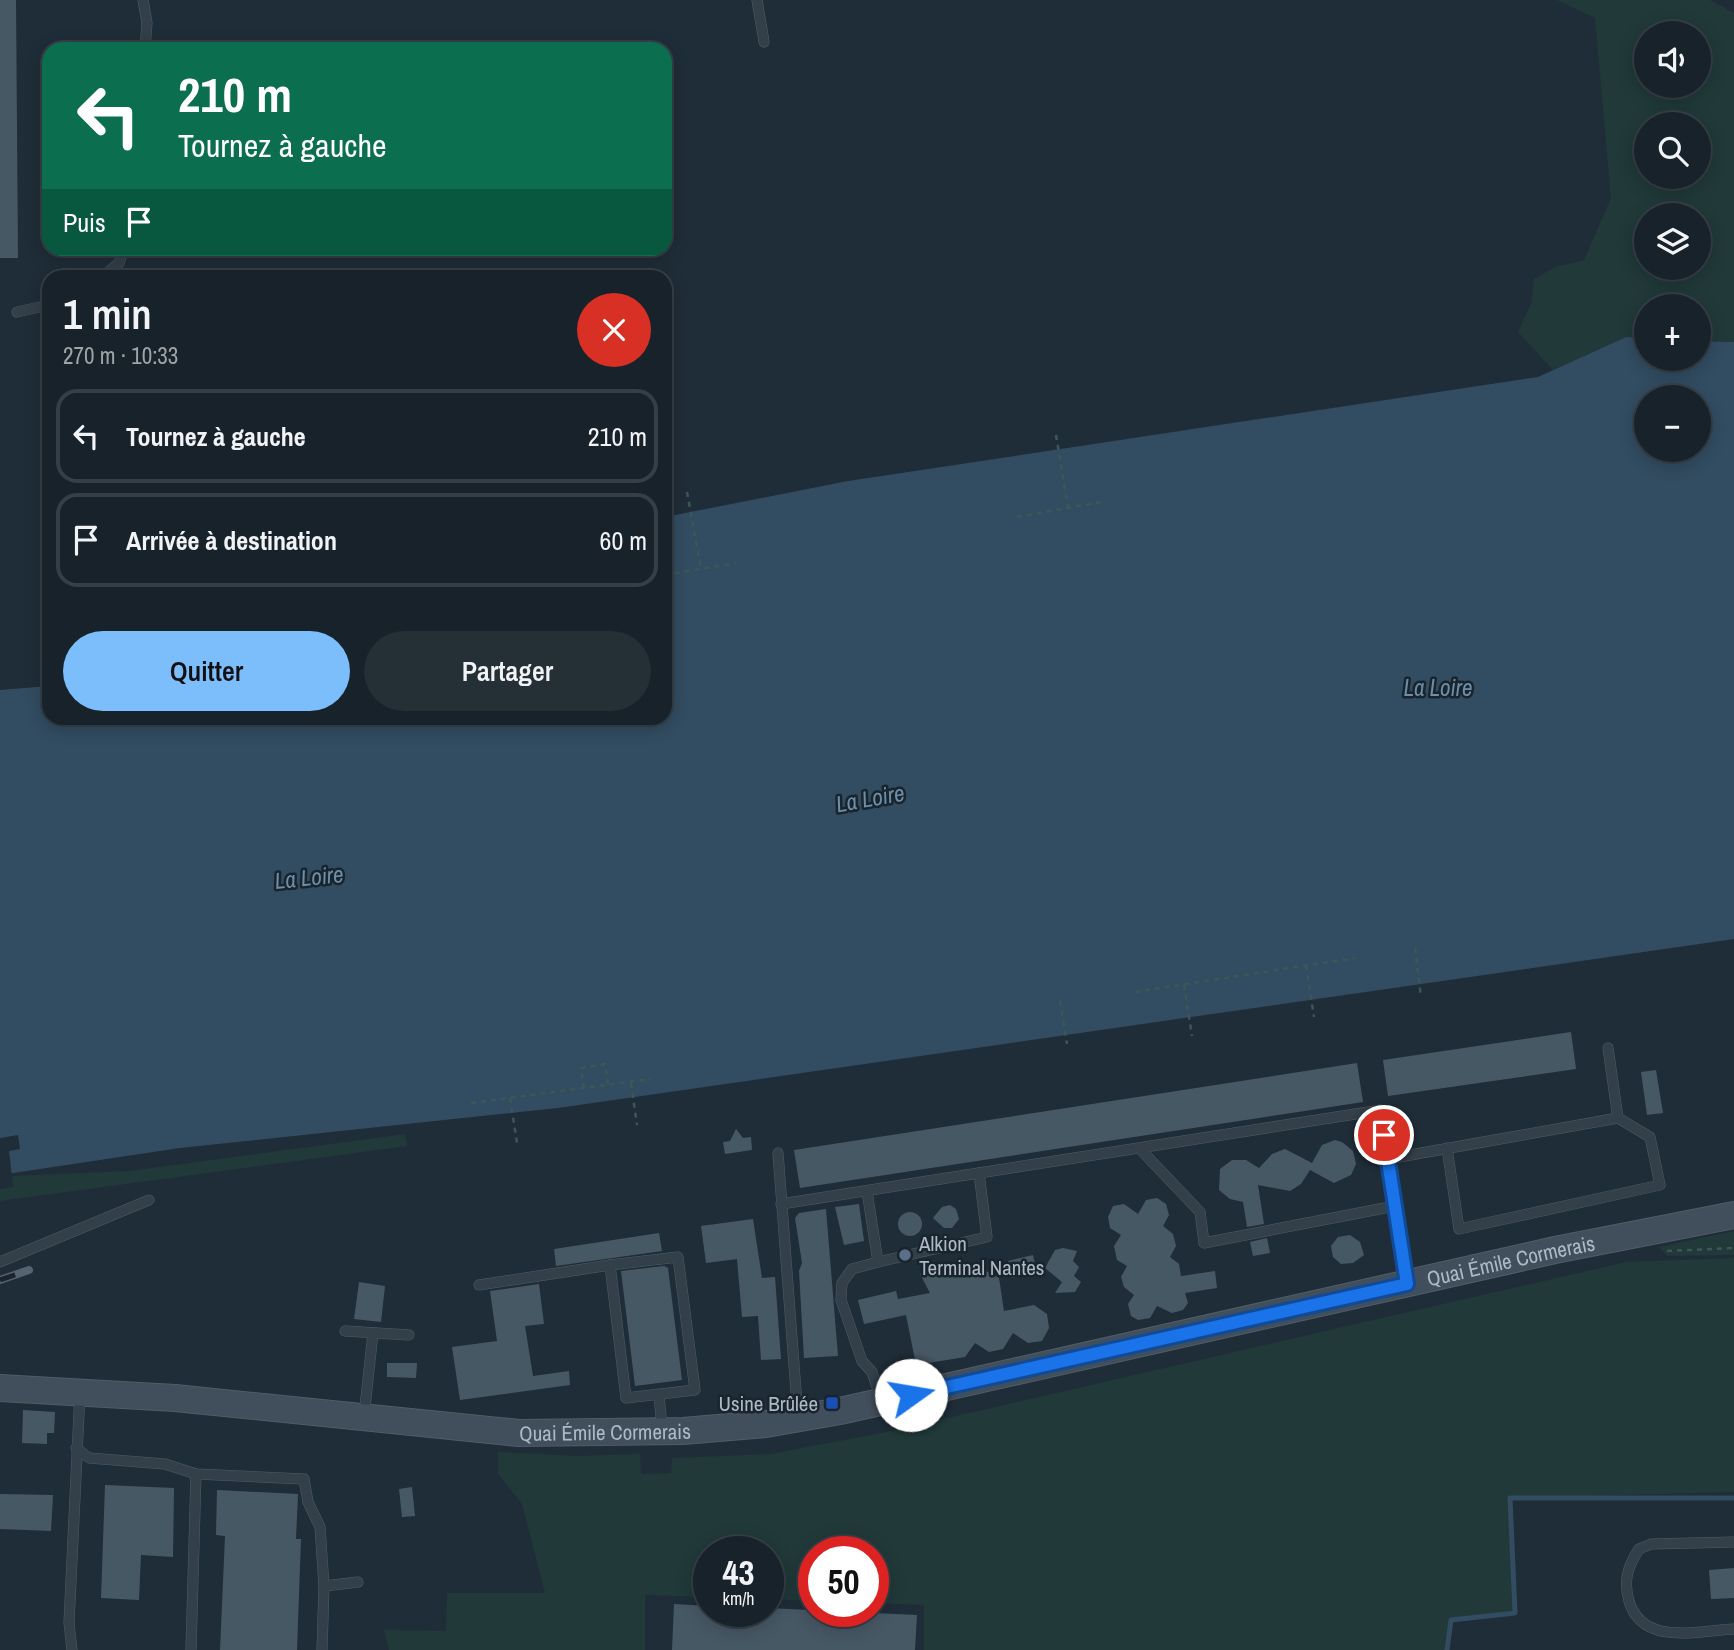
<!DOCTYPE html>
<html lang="fr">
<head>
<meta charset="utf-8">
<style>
  body { margin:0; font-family:"Archivo Narrow",sans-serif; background:#242f36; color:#f1f3f6; height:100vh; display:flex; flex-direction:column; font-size:26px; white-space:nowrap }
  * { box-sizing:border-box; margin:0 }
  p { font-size:23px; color:#9ea4a8 }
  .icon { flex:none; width:38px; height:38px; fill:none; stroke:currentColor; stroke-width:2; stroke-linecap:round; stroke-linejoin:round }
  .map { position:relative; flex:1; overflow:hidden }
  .panel { position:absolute; left:42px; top:270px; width:630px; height:455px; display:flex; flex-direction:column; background:#17222a; border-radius:21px; box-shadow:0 4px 18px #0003,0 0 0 2px #363f47 }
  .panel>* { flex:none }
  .banner { position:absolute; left:42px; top:42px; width:630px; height:214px; border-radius:21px; box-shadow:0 4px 18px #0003,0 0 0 2px #363f47; background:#0b6e4f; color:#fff; overflow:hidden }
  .fabs { position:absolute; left:1634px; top:21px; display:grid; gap:14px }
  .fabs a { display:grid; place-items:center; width:77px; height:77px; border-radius:50%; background:#17222a; box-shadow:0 4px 18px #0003,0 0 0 2px #363f47; font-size:35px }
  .speed { position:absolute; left:693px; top:1536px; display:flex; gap:14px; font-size:35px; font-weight:700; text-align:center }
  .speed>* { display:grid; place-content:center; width:91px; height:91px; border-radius:50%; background:#17222a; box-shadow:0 4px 18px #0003,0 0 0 2px #363f47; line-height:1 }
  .speed small { font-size:18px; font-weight:400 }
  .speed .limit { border:10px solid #d22; background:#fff; color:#111 }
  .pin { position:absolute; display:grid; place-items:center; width:60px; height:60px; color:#fff; margin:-30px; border:4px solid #fff; border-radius:50%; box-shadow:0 2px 7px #0007 }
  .me { position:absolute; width:77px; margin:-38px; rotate:77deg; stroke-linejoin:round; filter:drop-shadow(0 0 5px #0008) }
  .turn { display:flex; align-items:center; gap:24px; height:147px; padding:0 21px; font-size:32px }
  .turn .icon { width:91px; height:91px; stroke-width:2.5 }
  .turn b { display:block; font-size:49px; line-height:60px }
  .then { display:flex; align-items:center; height:66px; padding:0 21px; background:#0003; gap:14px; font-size:26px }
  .round { display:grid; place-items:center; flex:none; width:74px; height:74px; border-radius:37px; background:#242f36 }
  .summary { display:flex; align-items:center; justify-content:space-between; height:119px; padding:0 21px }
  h1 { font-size:42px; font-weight:600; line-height:52px }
  .button { display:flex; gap:14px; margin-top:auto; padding:14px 21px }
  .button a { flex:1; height:80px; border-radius:42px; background:#7cbdfc; color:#111; font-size:28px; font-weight:600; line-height:80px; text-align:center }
  .button a+a { background:#242f36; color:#f1f3f6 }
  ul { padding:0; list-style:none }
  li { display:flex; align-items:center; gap:21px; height:94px; margin:0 14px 10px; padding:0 7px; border:4px solid #363f47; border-radius:21px }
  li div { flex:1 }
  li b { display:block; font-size:26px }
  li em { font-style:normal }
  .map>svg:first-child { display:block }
  .green { fill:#213939; fill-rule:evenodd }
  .water { fill:#324c61; fill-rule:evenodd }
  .pier { fill:#1f2d38 }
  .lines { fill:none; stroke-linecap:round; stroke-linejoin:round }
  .stream { stroke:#324c61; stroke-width:5 }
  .building { fill:#475865 }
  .service-casing { stroke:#505d67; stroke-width:11 }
  .secondary-casing { stroke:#505d67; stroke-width:28 }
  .path { stroke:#3f5656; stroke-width:2.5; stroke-dasharray:5 5; stroke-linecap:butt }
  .service { stroke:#333f49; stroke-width:10 }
  .secondary { stroke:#414e5c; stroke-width:26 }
  .rail-casing { stroke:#556370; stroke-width:8 }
  .rail { stroke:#19242d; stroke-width:5; stroke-dasharray:16; stroke-linecap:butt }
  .route-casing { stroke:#114b97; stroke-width:18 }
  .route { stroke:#1a73e8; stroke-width:12 }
  .service-dot { fill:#5c6f8a; stroke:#19242d; stroke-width:2.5 }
  .transit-dot { fill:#1a4fb4; stroke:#19242d; stroke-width:2.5 }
  .labels { text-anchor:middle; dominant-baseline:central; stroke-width:5; stroke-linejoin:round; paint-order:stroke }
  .poi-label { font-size:21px; fill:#adbac6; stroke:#19242d; text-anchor:start }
  .street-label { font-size:21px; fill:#adbac6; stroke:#19242d }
  .water-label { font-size:23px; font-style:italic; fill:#6c8faa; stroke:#19242d }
</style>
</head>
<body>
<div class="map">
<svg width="1734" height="1650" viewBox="0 0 1734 1650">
  <rect width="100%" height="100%" fill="#1f2d38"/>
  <!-- green -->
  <g class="green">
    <path d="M1557 0H1710L1734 13V342L1712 341 1699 346V306H1647V345L1626 337 1553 370 1518 332 1531 304 1534 279 1555 267 1584 260 1611 198 1595 18ZM1647 33H1699V86H1647ZM1647 124H1699V177H1647ZM1647 215H1699V268H1647Z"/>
    <path d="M405 1134 407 1146 0 1201V1189L13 1187 12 1176 129 1171Z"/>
    <path d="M1734 1231V1255L1667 1256 1659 1247Z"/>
    <path d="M1734 1258V1492L1510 1498 1515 1613 1451 1620 1447 1650H924V1605L873 1603V1552H814V1601L768 1599V1552H709V1597L645 1595V1650H389L384 1630 446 1631 447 1593H545L522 1504 498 1474V1452L576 1456 640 1454 641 1474 671 1473 672 1458 771 1454 886 1432 1626 1262Z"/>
  </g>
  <!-- water -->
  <path class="water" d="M1626 337 1647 338V359H1699V341L1734 342V939L558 1108 180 1148 0 1175V690L49 686V718H665V517L848 481 1538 377ZM1647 397H1699V450H1647Z"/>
  <!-- pier -->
  <path class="pier" d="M18 1135 20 1149 9 1151 12 1177 0 1179V1138Z"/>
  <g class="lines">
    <!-- stream -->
    <path class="stream" d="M1447 1650 1451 1620 1515 1613 1510 1498H1734"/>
  </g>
  <!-- building -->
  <g class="building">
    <path d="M0 0H16L18 258H0Z"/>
    <path d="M1571 1032 1576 1069 1388 1096 1383 1060Z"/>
    <path d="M1357 1063 1363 1102 800 1188 794 1150Z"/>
    <path d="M1656 1070 1663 1113 1647 1115 1641 1072Z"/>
    <path d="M736 1129 743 1138 751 1137 752 1150 725 1154 723 1142 730 1141Z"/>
    <path d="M1335 1140 1342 1142 1353 1151 1356 1164 1351 1175 1334 1183 1310 1170 1301 1184 1290 1191 1258 1185 1264 1224 1247 1227 1243 1202 1230 1199 1219 1190 1220 1169 1232 1160H1246L1259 1168 1272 1154 1285 1149 1312 1163 1322 1145Z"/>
    <path d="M1157 1198 1166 1204 1169 1215 1163 1226 1173 1234 1176 1246 1170 1257 1179 1264 1181 1276 1215 1271 1217 1288 1185 1293 1188 1303 1183 1310 1172 1313 1157 1306 1150 1318 1138 1320 1131 1316 1128 1304 1134 1295 1124 1287 1121 1277 1127 1266 1117 1260 1114 1246 1121 1235 1110 1228 1108 1217 1113 1206 1124 1204 1138 1214 1146 1200Z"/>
    <path d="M859 1204 864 1241 844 1245 835 1207Z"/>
    <path d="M950 1205 956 1209 959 1219 952 1228H944L933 1218 942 1207Z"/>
    <path d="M826 1209 838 1356 804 1358 799 1271 802 1263 795 1218 799 1213Z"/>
    <circle cx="910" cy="1224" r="12"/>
    <path d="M753 1219 762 1278 775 1277 781 1359 761 1360 758 1316 742 1317 737 1259 706 1263 701 1226Z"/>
    <path d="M659 1233 662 1251 556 1266 554 1249Z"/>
    <path d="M1350 1235 1360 1242 1364 1255 1353 1263 1341 1264 1333 1257 1331 1246 1338 1237Z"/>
    <path d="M1267 1238 1270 1253 1253 1256 1250 1242Z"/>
    <path d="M1063 1248 1077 1251 1073 1261 1079 1267 1074 1276 1081 1282 1075 1292 1055 1293 1062 1282 1045 1268 1055 1250Z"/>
    <path d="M1033 1255 1037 1273 1011 1278 1008 1261Z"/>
    <path d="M958 1265H966L972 1274 986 1271 999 1278 1004 1311 1034 1305 1047 1314 1049 1328 1042 1341 1028 1343 1013 1333 1003 1349 989 1352 975 1343 965 1357 916 1365 906 1315 864 1324 858 1300 896 1291 898 1299 930 1293 920 1274 950 1268 954 1271Z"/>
    <path d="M664 1266 668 1268 682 1380 635 1386 621 1271Z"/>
    <path d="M359 1282 385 1286 381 1322 354 1319Z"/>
    <path d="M539 1284 544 1324 525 1326 533 1376 569 1371 570 1385 460 1400 452 1347 497 1341 490 1291Z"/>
    <path d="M387 1363H417L416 1378 387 1377Z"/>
    <path d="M23 1410 55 1412 54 1433H47V1444L22 1443Z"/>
    <path d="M105 1485 174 1488 173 1557 141 1555 139 1600 101 1598Z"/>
    <path d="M412 1487 415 1516 402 1517 399 1489Z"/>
    <path d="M217 1490 298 1494 296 1539H301L297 1650H220L225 1536 216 1535Z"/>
    <path d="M0 1494 53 1495 51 1531 0 1529Z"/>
    <path d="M1734 1568V1598L1711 1599 1709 1570Z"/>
    <path d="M674 1604 709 1606V1612H768V1608L917 1615 915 1650H672Z"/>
  </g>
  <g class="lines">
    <!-- service casing -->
    <g class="service-casing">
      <g id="service">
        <path d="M143 0 147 23 145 49"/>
        <path d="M757 0 764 42"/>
        <path d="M104 276 119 263 124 248"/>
        <path d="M17 312 49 305"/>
        <path d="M1608 1048 1618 1118"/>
        <path d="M1140 1149 1200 1212 1204 1243 1395 1206"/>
        <path d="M778 1153 798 1418"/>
        <path d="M1388 1159 1618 1118 1650 1137 1660 1185 1459 1229 1447 1148"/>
        <path d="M867 1191 878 1262 852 1269 842 1283 841 1300 862 1361 872 1372 881 1399"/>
        <path d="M781 1204 1381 1110 1407 1283"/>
        <path d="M678 1257 695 1390 626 1398 610 1265Z"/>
        <path d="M0 1262 149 1200"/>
        <path d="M878 1262 987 1237 979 1173"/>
        <path d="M479 1285 610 1265"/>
        <path d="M345 1331 409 1335"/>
        <path d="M659 1395 662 1428"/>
        <path d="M364 1416 373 1333"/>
        <path d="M76 1448 89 1458 165 1464 196 1474 304 1479 308 1502 320 1527 324 1586"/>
        <path d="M1734 1542 1651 1544 1639 1549C1628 1566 1623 1580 1629 1601 1642 1646 1697 1631 1734 1629"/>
        <path d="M72 1650 69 1623 80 1392"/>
        <path d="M191 1650 196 1474"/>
        <path d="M322 1650 324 1586 358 1582"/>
      </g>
    </g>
    <!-- secondary casing -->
    <g class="secondary-casing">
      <g id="secondary">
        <path id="s1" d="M0 1388 175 1398 519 1433 683 1431 766 1424 840 1411 1555 1250 1734 1215"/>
      </g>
    </g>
    <!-- path -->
    <g class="path">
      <path d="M1056 435 1068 508"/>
      <path d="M687 492 701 569"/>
      <path d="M1017 517 1102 502"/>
      <path d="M665 575 736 563"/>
      <path d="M1415 948 1421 997"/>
      <path d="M1306 965 1314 1017"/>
      <path d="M1184 985 1192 1036"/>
      <path d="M1135 992 1355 958"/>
      <path d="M1060 1001 1067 1044"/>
      <path d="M631 1083 637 1125"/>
      <path d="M584 1088 581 1068 605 1064 608 1084"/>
      <path d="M510 1098 517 1143"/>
      <path d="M471 1103 651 1079"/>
      <path d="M1667 1251 1734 1248"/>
    </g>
    <!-- service -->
    <use href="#service" class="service"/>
    <!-- secondary -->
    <use href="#secondary" class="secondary"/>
    <!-- rail casing -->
    <g class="rail-casing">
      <path id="rail" d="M0 1280 29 1270"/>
    </g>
    <!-- rail -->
    <use href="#rail" class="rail"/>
  </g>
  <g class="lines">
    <!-- route casing -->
    <g class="route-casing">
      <path id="route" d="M911 1395 1407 1284 1384 1135"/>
    </g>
    <!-- route -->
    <use href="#route" class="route"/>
  </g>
  <!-- markers -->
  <circle class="service-dot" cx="905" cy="1255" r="7"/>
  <rect class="transit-dot" x="825" y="1396" width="14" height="14" rx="3.5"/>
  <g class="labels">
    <!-- poi labels -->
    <g class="poi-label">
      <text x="919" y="1243">Alkion<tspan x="919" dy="24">Terminal Nantes</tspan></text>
      <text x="818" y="1403" text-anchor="end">Usine Brûlée</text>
    </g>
    <!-- street labels -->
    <g class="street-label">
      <text stroke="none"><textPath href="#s1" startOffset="1531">Quai Émile Cormerais</textPath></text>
      <text stroke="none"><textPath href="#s1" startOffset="607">Quai Émile Cormerais</textPath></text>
    </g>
    <!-- water labels -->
    <g class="water-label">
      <text x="1438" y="687">La Loire</text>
      <text transform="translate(870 798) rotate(-10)">La Loire</text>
      <text transform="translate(309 877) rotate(-6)">La Loire</text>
    </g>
  </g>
</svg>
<div class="fabs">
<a><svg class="icon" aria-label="sound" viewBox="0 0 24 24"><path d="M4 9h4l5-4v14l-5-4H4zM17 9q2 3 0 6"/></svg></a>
<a><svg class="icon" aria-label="search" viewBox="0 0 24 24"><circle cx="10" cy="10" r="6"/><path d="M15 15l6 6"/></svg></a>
<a><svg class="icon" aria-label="layers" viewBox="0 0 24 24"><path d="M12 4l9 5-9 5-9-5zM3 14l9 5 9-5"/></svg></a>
<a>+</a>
<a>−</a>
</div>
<div class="speed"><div>43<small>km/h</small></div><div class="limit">50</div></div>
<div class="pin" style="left:1384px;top:1135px;background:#d93025"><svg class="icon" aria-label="arrive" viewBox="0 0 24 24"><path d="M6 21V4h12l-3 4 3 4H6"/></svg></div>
<svg class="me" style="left:911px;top:1395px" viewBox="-20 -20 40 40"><circle r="19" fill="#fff"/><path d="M0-13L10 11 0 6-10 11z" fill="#1a73e8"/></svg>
<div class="banner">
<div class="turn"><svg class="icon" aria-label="left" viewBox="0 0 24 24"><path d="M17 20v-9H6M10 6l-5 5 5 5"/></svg><div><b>210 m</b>Tournez à gauche</div></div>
<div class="then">Puis<svg class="icon" aria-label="arrive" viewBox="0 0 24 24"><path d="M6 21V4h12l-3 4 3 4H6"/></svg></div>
</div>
<section class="panel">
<div class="summary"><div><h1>1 min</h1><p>270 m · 10:33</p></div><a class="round" style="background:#d93025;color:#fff"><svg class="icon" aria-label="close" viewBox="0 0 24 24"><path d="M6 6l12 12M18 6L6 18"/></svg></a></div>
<ul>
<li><svg class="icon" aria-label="left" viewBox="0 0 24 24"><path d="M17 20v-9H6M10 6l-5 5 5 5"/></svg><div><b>Tournez à gauche</b></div><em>210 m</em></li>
<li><svg class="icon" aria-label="arrive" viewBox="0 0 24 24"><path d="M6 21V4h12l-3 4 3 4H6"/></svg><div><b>Arrivée à destination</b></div><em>60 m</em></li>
</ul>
<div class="button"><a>Quitter</a><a>Partager</a></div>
</section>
</div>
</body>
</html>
